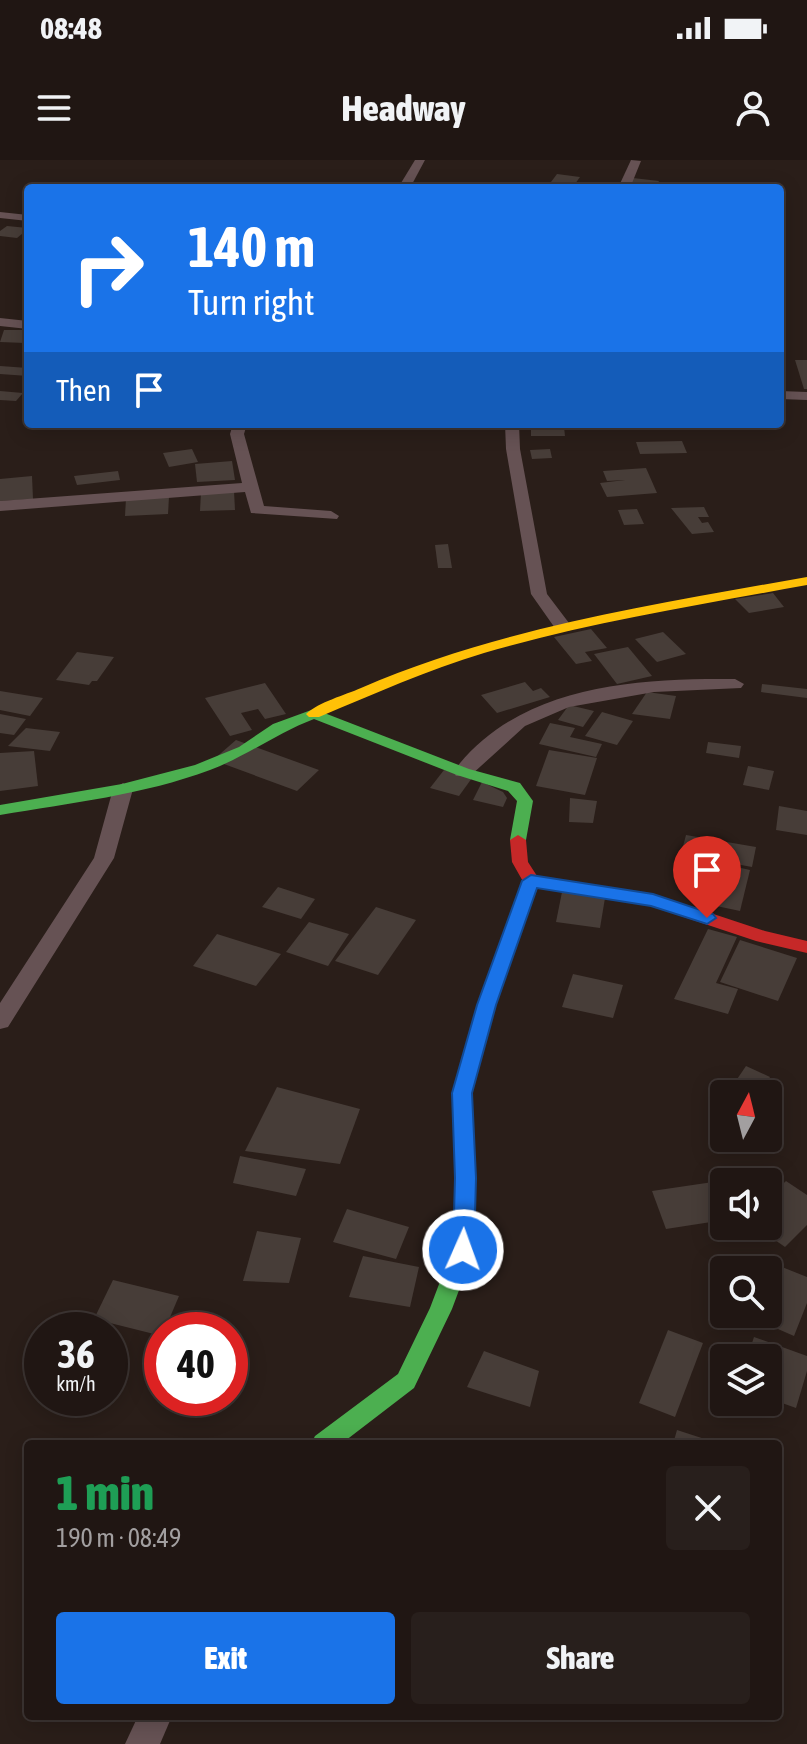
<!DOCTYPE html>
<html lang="en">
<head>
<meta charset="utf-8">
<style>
  body { margin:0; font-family:"Asap Condensed",sans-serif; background:#281f1c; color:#f1f3f6; height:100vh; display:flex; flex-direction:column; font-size:30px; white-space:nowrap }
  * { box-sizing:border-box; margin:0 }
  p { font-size:26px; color:#a29fa0 }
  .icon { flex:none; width:44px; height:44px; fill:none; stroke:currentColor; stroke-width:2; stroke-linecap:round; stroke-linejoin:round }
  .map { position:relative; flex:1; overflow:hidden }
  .side { position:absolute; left:24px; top:1280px; width:758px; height:280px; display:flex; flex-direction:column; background:#201613; border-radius:8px; box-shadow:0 4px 20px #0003,0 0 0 2px #3d3533 }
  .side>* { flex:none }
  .guide { position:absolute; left:24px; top:24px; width:760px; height:244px; border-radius:8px; box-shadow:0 4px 20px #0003,0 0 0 2px #3d3533; background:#1a73e8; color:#fff; overflow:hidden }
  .needle { width:52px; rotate:7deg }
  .controls { position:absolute; left:710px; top:920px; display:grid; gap:16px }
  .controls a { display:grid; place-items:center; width:72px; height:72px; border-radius:8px; background:#201613; box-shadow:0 4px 20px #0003,0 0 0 2px #3d3533; font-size:40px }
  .speed { position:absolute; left:24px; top:1152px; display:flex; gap:16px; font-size:40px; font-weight:700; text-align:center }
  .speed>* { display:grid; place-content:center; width:104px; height:104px; border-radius:50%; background:#201613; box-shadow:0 4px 20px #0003,0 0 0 2px #3d3533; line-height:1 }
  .speed small { font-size:20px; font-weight:400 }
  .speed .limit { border:12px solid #d22; background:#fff; color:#111 }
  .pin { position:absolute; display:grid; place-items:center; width:68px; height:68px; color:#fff; margin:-82px -34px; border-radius:50% 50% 50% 0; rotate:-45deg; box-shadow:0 0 8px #0007 }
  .pin .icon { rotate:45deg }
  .me { position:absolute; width:88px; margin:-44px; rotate:2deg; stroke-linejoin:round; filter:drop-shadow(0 0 6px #0008) }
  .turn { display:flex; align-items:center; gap:28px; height:168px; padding:0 32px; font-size:36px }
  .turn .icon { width:104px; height:104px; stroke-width:2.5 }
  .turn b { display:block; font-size:56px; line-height:68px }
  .then { display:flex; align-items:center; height:76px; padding:0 32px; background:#0003; gap:16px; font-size:30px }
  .round { display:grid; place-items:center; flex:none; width:84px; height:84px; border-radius:8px; background:#281f1c }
  .overview { display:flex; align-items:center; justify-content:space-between; height:136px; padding:0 32px }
  h1 { font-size:48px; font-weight:800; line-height:60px; color:#1e9e55 }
  .primary-button { display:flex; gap:16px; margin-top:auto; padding:16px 32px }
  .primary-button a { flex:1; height:92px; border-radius:8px; background:#1a73e8; color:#fff; font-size:32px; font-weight:800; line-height:92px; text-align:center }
  .primary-button a+a { background:#281f1c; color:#f1f3f6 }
  .status { display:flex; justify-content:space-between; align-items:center; height:56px; padding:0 40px; background:#201613; direction:ltr }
  .status svg { height:22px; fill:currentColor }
  header { display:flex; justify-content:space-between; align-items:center; height:104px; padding:0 32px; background:#201613; font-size:36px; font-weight:800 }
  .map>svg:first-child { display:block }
  .building { fill:#473d38 }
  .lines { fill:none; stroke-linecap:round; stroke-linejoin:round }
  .street { fill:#665254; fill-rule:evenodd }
  .fast { fill:#4caf50; fill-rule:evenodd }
  .slow { fill:#ffc107; fill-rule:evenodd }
  .jam { fill:#c62828; fill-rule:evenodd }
  .route { fill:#1a73e8; stroke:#114b97; stroke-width:2 }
</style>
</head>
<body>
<div class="status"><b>08:48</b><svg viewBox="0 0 49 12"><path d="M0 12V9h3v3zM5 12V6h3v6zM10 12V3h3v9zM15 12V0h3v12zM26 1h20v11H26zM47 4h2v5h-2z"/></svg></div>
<header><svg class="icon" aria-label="menu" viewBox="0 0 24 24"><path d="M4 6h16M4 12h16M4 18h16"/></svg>Headway<svg class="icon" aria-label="person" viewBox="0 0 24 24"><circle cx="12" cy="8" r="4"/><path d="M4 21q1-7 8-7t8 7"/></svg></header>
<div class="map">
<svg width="807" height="1584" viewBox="0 0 807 1584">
  <rect width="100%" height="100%" fill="#2a1e19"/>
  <!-- building -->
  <g class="building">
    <path d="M557 14 580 17 575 24 551 22Z"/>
    <path d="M633 18 659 21 655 28 628 26Z"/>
    <path d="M7 66 28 68V69L17 78 0 76V71Z"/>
    <path d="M4 170H28V177L25 183 0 182Z"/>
    <path d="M795 200H807V229H804Z"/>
    <path d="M0 206 28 208V216L0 214Z"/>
    <path d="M0 231 23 233 16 241 0 240Z"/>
    <path d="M531 267H564L565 276H531Z"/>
    <path d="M682 281 687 293 640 294 636 282Z"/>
    <path d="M192 289 198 302 169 307 163 293Z"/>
    <path d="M550 289 552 298 532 299 530 290Z"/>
    <path d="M232 301 235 320 197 322 195 304Z"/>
    <path d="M646 308 657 333 607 337 600 323 625 320 607 321 603 311Z"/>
    <path d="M118 311 120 320 77 325 74 316Z"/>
    <path d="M32 316 33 339 0 341V319Z"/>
    <path d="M234 331 235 350 200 351 201 332Z"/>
    <path d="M169 337 168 354 125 356 126 338Z"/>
    <path d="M704 347 709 357H698L702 363 708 362 714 372 692 374 671 348Z"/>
    <path d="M637 349 644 364 624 365 618 350Z"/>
    <path d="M448 384 452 408H438L435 385Z"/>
    <path d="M773 433 784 447 749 453 735 439Z"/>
    <path d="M591 469 607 488 585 492 592 501 576 504 554 477Z"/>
    <path d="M663 472 686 494 657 502 635 479Z"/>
    <path d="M628 487 652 516 617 524 594 494Z"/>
    <path d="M77 492 114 497 97 521H92L89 525 56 520Z"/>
    <path d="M525 522 533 531 541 528 550 537 497 553 481 535Z"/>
    <path d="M265 523 286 554 265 559 258 549 241 553 252 570 230 576 205 538Z"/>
    <path d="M762 524 807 529V538L761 532Z"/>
    <path d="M0 531 43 538 30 556 0 550Z"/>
    <path d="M647 532 676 536 670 559 632 554Z"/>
    <path d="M569 545 594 551 583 567 558 560Z"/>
    <path d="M602 552 633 561 617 585 585 576Z"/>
    <path d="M0 554 26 559 14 575 0 573Z"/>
    <path d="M550 563 575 568 570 577 602 584 596 597 539 584Z"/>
    <path d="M26 568 60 572 50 591 8 586Z"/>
    <path d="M236 580 319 610 297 631 213 600Z"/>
    <path d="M708 582 741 586 739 598 706 593Z"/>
    <path d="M549 590 597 598 585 635 536 626Z"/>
    <path d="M34 591 38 626 0 631V593Z"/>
    <path d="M748 606 774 611 769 630 743 625Z"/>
    <path d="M444 610 472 618 459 636 430 628Z"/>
    <path d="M482 622 503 632 507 638 503 647 473 640Z"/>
    <path d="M570 638 597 641 593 663 569 662Z"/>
    <path d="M779 646 807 651V675L776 670Z"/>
    <path d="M686 675 756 687 752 707 681 694Z"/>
    <path d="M719 703 750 710 740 751 707 744Z"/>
    <path d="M278 727 315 739 301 759 262 747Z"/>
    <path d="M562 732 605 738 600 768 556 762Z"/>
    <path d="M376 747 416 760 378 815 335 801Z"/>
    <path d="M309 762 349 774 328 806 286 792Z"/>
    <path d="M708 769 737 777 716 823 738 829 728 854 674 839Z"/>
    <path d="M217 774 281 794 256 826 193 806Z"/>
    <path d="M740 780 797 798 778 841 720 822Z"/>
    <path d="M573 814 623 825 613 858 562 847Z"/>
    <path d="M746 906 770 917 759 934 729 931Z"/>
    <path d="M277 927 360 949 340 1004 245 991Z"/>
    <path d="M240 996 306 1009 296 1036 233 1023Z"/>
    <path d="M786 1021 807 1035V1065L785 1087 755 1066H768V1038Z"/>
    <path d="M713 1022 724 1049V1060L666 1069 652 1031Z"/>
    <path d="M347 1049 409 1067 396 1099 333 1082Z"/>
    <path d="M257 1071 301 1078 289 1123 243 1121Z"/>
    <path d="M363 1096 419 1107 410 1147 349 1137Z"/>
    <path d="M772 1103 807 1117V1143L794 1176 748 1156 768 1154V1112Z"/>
    <path d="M113 1120 179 1136 162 1176 94 1159Z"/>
    <path d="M668 1170 703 1183 675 1257 639 1243Z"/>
    <path d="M754 1177 807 1196V1211L796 1248 768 1238V1198H747Z"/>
    <path d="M484 1191 539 1211 530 1247 467 1227Z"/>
    <path d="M677 1270 717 1283V1284H673Z"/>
  </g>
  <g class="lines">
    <!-- street -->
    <g class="street">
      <path d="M415 0H425L410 28H398Z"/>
      <path d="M631 0 641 1 630 28H618Z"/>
      <path d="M0 52 28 55V61L0 58Z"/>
      <path d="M0 158 28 161V169L0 166Z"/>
      <path d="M780 231 807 232V240L780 239Z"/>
      <path d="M233 264H247L244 274 264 346 331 351 339 356 337 359 251 353 245 332 0 351V341L242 323 230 274Z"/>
      <path d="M505 264H519L520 289 547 434 572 467 569 471H557L531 434 506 289Z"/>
      <path d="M735 519 744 524 741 528 654 532 569 547 525 566 470 616H456L453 612C517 525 636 518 735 519Z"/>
      <path d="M123 623 133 629 114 698 8 867 0 869V843L94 698 113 629Z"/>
      <path d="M138 1556H172L160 1584H125Z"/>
    </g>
    <!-- fast -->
    <g class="fast">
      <path d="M314 549 469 609 520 623 533 641 526 680 518 685 510 680 517 641 508 631 457 615 314 559C277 573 247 596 210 610 143 635 70 643 0 655V645L122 624 195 605 239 587 273 564Z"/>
      <path d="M531 715 540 721 495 845 472 933 476 1018 474 1090 452 1149 414 1228 341 1284H311L315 1276 398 1214 430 1148 452 1090 456 1018 452 933 477 845 522 721Z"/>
    </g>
    <!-- slow -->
    <path class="slow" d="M807 417V425C699 445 590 462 484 493 427 510 374 534 319 557H309L306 554C319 542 345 535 361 528 503 467 656 444 807 417Z"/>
    <!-- jam -->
    <path class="jam" d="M518 675 526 680 528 702 537 716 653 734 765 771 807 781V793L756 781 651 746 525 725 512 702 510 680Z"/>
  </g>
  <!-- route -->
  <path class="route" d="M531 715 653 734 713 754 716 758 707 764 651 746 537 728 496 845 472 933 476 1018 474 1090 471 1096 463 1099 456 1096 453 1090 455 1018 452 933 477 845 522 721Z"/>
</svg>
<div class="controls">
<a><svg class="needle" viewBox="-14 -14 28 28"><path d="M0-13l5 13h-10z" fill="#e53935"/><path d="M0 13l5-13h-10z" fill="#a29fa0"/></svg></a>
<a><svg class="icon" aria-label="sound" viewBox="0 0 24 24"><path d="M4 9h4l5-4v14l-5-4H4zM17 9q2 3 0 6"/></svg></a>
<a><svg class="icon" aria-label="search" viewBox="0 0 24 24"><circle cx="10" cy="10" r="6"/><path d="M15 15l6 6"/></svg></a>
<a><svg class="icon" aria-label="layers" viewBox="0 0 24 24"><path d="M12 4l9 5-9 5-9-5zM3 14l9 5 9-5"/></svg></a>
</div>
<div class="speed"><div>36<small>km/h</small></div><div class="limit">40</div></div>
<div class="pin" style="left:707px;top:758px;background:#d93025"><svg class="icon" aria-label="arrive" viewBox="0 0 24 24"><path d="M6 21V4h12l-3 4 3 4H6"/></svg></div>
<svg class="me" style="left:463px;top:1090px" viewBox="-20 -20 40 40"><circle r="17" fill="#1a73e8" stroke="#fff" stroke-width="3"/><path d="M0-11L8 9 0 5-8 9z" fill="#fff"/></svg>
<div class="guide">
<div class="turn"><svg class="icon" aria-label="right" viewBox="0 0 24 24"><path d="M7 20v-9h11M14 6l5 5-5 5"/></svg><div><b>140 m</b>Turn right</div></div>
<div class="then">Then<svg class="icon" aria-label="arrive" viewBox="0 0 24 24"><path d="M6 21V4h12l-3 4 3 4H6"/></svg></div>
</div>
<section class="side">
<div class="overview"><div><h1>1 min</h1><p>190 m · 08:49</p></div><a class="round"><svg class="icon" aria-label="close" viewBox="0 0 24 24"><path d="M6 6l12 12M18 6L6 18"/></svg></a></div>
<div class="primary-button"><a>Exit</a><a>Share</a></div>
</section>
</div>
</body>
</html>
